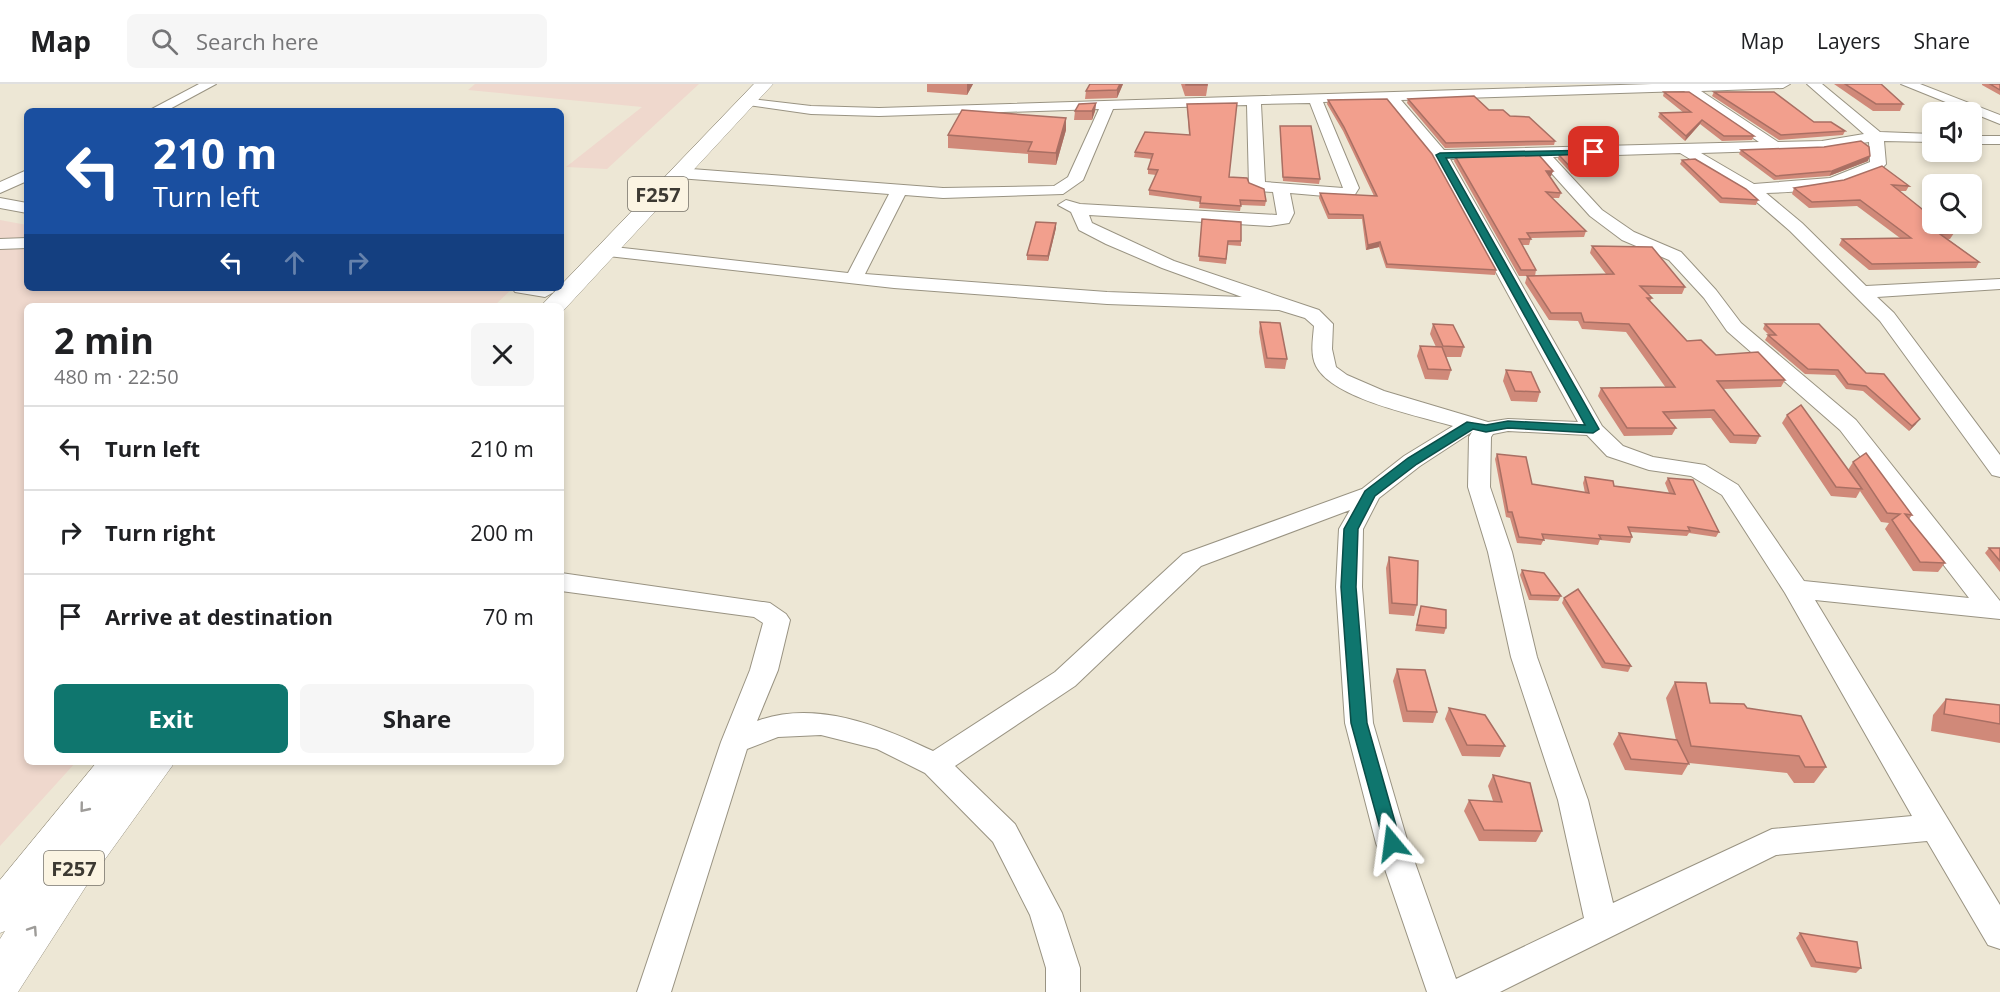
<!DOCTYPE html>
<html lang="en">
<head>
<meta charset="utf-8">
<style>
  body { margin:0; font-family:"Open Sans",sans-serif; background:#f6f6f6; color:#202124; height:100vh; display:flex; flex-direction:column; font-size:22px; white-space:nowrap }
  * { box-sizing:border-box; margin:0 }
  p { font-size:20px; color:#757577 }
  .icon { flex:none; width:33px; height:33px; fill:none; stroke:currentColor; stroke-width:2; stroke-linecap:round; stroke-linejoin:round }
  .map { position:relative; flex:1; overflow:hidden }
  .panel { position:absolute; left:24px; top:219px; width:540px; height:462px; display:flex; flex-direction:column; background:#fff; border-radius:9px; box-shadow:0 3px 9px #0003 }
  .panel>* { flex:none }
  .hud { position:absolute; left:24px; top:24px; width:540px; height:183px; border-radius:9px; box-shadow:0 3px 9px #0003; background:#1a4fa0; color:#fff; overflow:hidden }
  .controls { position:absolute; left:1922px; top:18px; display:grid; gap:12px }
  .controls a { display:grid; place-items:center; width:60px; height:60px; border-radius:9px; background:#fff; box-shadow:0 3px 9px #0003; font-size:30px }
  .pin { position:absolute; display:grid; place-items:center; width:51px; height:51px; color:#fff; margin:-26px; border-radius:12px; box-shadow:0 3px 9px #0006 }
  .me { position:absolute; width:66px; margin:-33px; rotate:344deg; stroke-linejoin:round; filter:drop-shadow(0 0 4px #0008) }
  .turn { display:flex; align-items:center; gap:21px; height:126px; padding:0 30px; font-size:27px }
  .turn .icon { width:78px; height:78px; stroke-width:2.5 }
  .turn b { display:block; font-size:42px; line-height:51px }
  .lanes { display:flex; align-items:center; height:57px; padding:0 30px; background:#0003; justify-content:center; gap:30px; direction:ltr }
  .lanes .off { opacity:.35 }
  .round { display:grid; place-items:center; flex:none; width:63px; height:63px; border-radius:9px; background:#f6f6f6 }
  .summary { display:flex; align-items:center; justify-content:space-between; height:102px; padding:0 30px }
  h1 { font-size:36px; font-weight:700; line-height:45px }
  .action { display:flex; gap:12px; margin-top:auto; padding:12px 30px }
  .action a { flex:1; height:69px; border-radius:9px; background:#0f766e; color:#fff; font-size:24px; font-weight:700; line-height:69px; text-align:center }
  .action a+a { background:#f6f6f6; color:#202124 }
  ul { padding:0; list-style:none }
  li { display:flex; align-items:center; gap:18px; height:84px; padding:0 30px; border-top:2px solid #e0e0e0 }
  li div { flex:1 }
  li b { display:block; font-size:22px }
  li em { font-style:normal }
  header { display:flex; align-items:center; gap:36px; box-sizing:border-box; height:84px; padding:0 30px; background:#fff; border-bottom:2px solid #e0e0e0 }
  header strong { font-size:28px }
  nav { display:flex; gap:33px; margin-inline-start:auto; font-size:21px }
  .search { width:420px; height:54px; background:#f6f6f6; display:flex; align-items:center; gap:15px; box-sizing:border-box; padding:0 21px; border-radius:9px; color:#757577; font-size:22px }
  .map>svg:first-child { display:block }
  .industrial { fill:#efd8cd }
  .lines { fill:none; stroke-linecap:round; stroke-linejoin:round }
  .street-casing { stroke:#999382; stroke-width:2 }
  .primary-casing { stroke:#999382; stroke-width:1 }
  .street { fill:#fff; fill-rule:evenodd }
  .primary { fill:#fff; fill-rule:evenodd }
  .wall { fill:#d08979 }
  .shaded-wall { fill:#a96f63 }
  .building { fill:#f29f8d; stroke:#a96f63; stroke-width:1.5 }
  .oneway { stroke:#9e9c99 }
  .route { fill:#0f766e; stroke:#0a4d48; stroke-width:1.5 }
  .labels { text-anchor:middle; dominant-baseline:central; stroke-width:5; stroke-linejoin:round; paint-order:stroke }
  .shield { fill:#fbf4e2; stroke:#767268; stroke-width:1.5 }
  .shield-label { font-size:20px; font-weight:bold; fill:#3d3a33 }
</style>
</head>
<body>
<header>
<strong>Map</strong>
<div class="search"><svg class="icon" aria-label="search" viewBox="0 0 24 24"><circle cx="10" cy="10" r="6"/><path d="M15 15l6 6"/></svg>Search here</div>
<nav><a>Map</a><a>Layers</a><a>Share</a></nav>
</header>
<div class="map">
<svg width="2000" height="908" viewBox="0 0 2000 908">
  <rect width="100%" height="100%" fill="#ede7d5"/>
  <!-- industrial -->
  <g class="industrial">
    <path d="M475 0H699L607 85 566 83 642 23 468 6Z"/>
    <path d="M0 136 27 141V204H513L494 222H27V678H76L0 762Z"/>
  </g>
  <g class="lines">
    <!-- street casing -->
    <g class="street-casing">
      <g id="street">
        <path d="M199 0H216L166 27H148Z"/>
        <path d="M1652 0H1790L1783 4 1701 7 1778 58 1822 57 1864 50 1807 0H1822L1880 48 1932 50V58L1884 57 1886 80 1883 83C1846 103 1808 108 1766 109L1802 139 1866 202 2000 195V205L1877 213 1894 229 2000 371V393L1992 391 1880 237 1790 147 1745 108 1680 69 1553 73 1602 126 1634 148 1681 168 1716 206 1741 239 1856 336 2000 517V535L1815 516 2000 821V865L1988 861 1927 757 1776 771 1500 908H1427L1376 759 1345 639 1336 503 1339 445 1350 426 1201 482 1075 602 955 682 1015 740 1062 829 1080 884V908H1046V884L1030 831 993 758 925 689 877 665 821 651 778 653 747 665 671 908H637L721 658 750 586 763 539 754 533 561 507V489L770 519 786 530 790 536 778 586 757 637C815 615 881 642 933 667L1055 588 1183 470 1362 405 1404 372 1453 342C1419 332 1333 315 1316 282 1310 270 1313 255 1314 242L1305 234 1279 226 1107 220 894 204 599 171 596 167 599 163 605 162 848 189 889 110 678 94 670 89 678 84 943 104 1054 102 1068 93 1099 25 879 32 811 30 748 21 743 20V14L811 22 879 24ZM1684 7 1759 58 1444 66 1401 16ZM1386 16 1433 73 1578 338 1508 335 1488 338 1384 307 1347 291 1336 283 1332 265 1333 240 1319 226 1174 177 1092 139 1089 131 1270 142 1289 139 1294 129 1290 109 1348 114 1354 112 1359 104 1323 18ZM1310 19 1343 104 1265 98 1261 20ZM1247 21 1249 102 1257 107 1273 108 1277 131 1080 120 1066 116 1058 121 1071 128 1079 146 1106 160 1162 184 1242 213 1107 208 865 190 905 111 943 114 1063 110 1083 96 1113 25ZM1869 58 1870 78 1830 94 1754 100 1701 69 1822 65ZM1537 73 1590 132 1622 156 1669 176 1704 214 1727 247 1840 346 1969 514 1804 497 1738 401 1705 381 1653 373 1623 362 1602 342 1450 75ZM1508 347 1587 351 1607 372 1649 386 1691 392 1722 411 1785 509 1912 732 1772 745 1613 819 1588 716 1537 573 1512 468 1490 403 1491 353 1493 350ZM1472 348 1469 353 1468 403 1488 468 1511 573 1558 716 1584 834 1456 895 1408 759 1373 639 1362 503 1363 445 1379 414 1420 382Z"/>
        <path d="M1901 0H1920L2000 31V40Z"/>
        <rect x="1971" y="52" width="29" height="8"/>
        <path d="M27 86V97L0 109V98Z"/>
        <path d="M0 114 27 119V129L0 124Z"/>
        <path d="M27 154V164L0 165V155Z"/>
        <path d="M512 204H551L554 208 545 213 515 208Z"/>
      </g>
    </g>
    <!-- primary casing -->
    <g class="primary-casing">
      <g id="primary">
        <path d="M754 0H773L563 227 561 222H541Z"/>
        <path d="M97 678H175L90 796 18 908H0V855L5 847 0 849V796Z"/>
      </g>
    </g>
    <!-- street -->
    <use href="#street" class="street"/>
    <!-- primary -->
    <use href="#primary" class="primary"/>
  </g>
  <!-- wall -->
  <g class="wall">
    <path d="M927 0H973L967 11 927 8Z"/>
    <path d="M1123 0 1117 14 1085 15 1086 7Z"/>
    <path d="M1181 0H1208L1206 12H1185Z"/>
    <path d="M1834 0H1881L1903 20 1900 27H1873Z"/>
    <path d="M1982 0H2000V11L1982 1Z"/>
    <path d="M1664 8 1754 52 1752 56 1722 57 1700 40 1685 57 1658 33 1660 29H1684L1663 12Z"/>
    <path d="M1714 8 1814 38 1845 47 1843 51 1779 56 1712 12Z"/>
    <path d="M1408 15 1489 26 1510 32 1555 57 1554 61 1445 64 1407 19Z"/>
    <path d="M1328 16 1496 186 1495 191 1386 184 1379 163 1366 166 1362 135H1328L1319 114 1320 109 1374 112 1343 47 1327 20Z"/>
    <path d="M1096 19 1095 27 1092 36H1074L1075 27Z"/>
    <path d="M1187 20 1229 93 1249 99 1266 117 1265 122 1241 121 1240 127 1199 124 1200 118 1149 111V106L1156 91 1148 90V85L1152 75 1134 73 1135 68 1189 51Z"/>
    <path d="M1066 34V46L1056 81 1028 79V70L948 64V51Z"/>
    <path d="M1280 42 1320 95 1319 100 1283 97 1280 46Z"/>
    <path d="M1824 63 1868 77 1829 92 1774 96 1739 70 1741 66Z"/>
    <path d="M1559 71 1580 89 1572 90 1558 75Z"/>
    <path d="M1455 72 1553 87 1551 92H1549L1561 109 1559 114H1552L1586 147 1584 153 1531 154 1529 161H1522L1536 186 1535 192 1606 190 1590 169 1592 162 1685 203 1682 210H1647L1652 214 1650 217 1687 257 1716 271 1785 296 1781 303 1723 305 1760 352 1756 360 1730 359 1711 334 1669 335 1676 344 1672 351 1624 352 1598 312 1601 304H1666L1626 248 1582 245 1578 237 1549 236 1525 199 1527 192H1531H1519L1454 77Z"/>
    <path d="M1682 76 1758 116 1756 121 1720 119 1680 80Z"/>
    <path d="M1844 96 1909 102 1906 107H1899L1954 149 1950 155H1948L1979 178 1976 184 1869 186 1839 161 1842 155 1900 154 1857 122 1809 124 1792 110 1794 104Z"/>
    <path d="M1202 135 1241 157V162L1228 161 1226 180 1199 177Z"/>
    <path d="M1056 139V144L1048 177 1027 176V171Z"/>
    <path d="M1260 238 1287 275 1285 285 1265 284 1259 248Z"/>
    <path d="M1433 240 1464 263 1461 273H1446L1451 286 1448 296 1425 295 1417 272 1420 262 1436 263 1430 250Z"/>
    <path d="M1765 240H1819L1916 340 1909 347 1863 307 1846 305 1835 291 1805 290 1765 256 1768 251H1769L1763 245Z"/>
    <path d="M1506 286 1540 308 1537 318 1511 317 1503 297Z"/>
    <path d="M1787 331 1848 386 1853 378 1912 431 1909 435 1945 479 1938 488 1913 487 1885 445 1889 439 1881 438 1860 407 1856 414 1831 412 1782 339Z"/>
    <path d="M1497 370 1532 400 1585 409 1583 399 1585 393 1614 402 1669 409 1665 399 1668 394 1719 448 1716 453 1689 449 1687 452 1630 448 1632 453 1630 459 1600 456 1598 461 1544 455 1541 461 1517 459 1510 434 1506 433 1495 375Z"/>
    <path d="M1989 464H2000V488L1985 469Z"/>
    <path d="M1389 473 1417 521 1414 532 1389 530 1386 484Z"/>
    <path d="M1522 486 1561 512 1558 517 1529 516 1520 491Z"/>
    <path d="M1564 514 1631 582 1628 588 1602 584 1562 519Z"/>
    <path d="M1421 522 1446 544 1444 550 1415 547Z"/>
    <path d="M1397 585 1437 628 1433 639 1403 638 1393 597Z"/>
    <path d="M1675 598 1710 619 1747 624 1826 683 1814 699H1794L1787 689 1689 679 1682 691 1625 686 1613 660 1619 649 1676 656 1666 614Z"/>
    <path d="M1946 615 2000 621V659L1931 647 1933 631Z"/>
    <path d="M1449 624 1505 662 1500 673 1462 672 1445 635Z"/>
    <path d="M1493 691 1542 747 1536 758 1479 757 1464 727 1469 716 1493 717 1488 702Z"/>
    <path d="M1800 849 1861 884 1856 889 1811 883 1796 854Z"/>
  </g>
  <!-- shaded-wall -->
  <g class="shaded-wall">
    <path d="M967 0H973L967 11Z"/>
    <path d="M1120 0H1123L1117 14V6Z"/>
    <path d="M1096 19 1095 27 1092 36V27Z"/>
    <path d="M1066 34V46L1056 81V69Z"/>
    <path d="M1702 36 1700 40 1685 57 1686 52Z"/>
    <path d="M1870 72 1868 77 1829 92 1832 87Z"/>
    <path d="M1582 85 1580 89 1572 90 1573 86Z"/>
    <path d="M1546 87H1553L1551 92 1544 93Z"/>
    <path d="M1056 139V144L1048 177V172Z"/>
    <path d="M1380 158 1379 163 1366 166 1368 161Z"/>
    <path d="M1920 335 1916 340 1909 347 1912 342Z"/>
  </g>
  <!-- building -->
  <g class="building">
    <path d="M1090 0H1120L1117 6 1086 7Z"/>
    <rect x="1186" y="0" width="21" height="1"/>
    <path d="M1845 0H1881L1903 20H1876Z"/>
    <path d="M1990 0H2000V6Z"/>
    <path d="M1664 8H1689L1754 52H1724L1702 36 1686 52 1660 29 1691 28Z"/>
    <path d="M1714 8H1774L1814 38H1831L1845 47 1781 51Z"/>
    <path d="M1474 12 1489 26H1503L1510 32 1529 33 1555 57 1446 59 1408 15Z"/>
    <path d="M1387 15 1432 70 1496 186 1387 180 1380 158 1368 161 1363 131 1329 130 1320 109 1377 112 1344 43 1328 16Z"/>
    <path d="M1096 19 1092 27H1075L1079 20Z"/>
    <path d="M1237 19 1229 93 1247 94 1249 99 1264 105 1266 117 1240 116 1241 122 1200 119 1201 113 1149 106 1158 86 1148 85 1153 70 1135 68 1145 48 1190 51 1187 20Z"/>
    <path d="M962 26 1066 34 1056 69 1028 67 1032 58 948 51Z"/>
    <path d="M1280 42H1311L1320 95 1283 93Z"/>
    <path d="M1861 57 1869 63 1870 72 1832 87 1776 92 1741 66 1824 63Z"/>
    <path d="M1538 70 1553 87H1546L1561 109 1546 108 1586 147 1527 149 1531 155H1519L1536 186H1521L1455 72Z"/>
    <path d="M1568 70 1582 85 1573 86 1559 71Z"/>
    <path d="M1695 75 1746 105 1758 116 1722 114 1682 76Z"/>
    <path d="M1882 82 1909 102 1892 101 1932 133V140H1941L1954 149 1940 150 1979 178 1872 180 1842 155 1911 154 1860 116 1812 118 1794 104 1844 96Z"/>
    <path d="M1202 135 1241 138V157H1228L1226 175 1199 172Z"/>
    <path d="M1036 138 1056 139 1048 172 1027 171Z"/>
    <path d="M1592 162 1652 163 1685 203 1640 202 1652 214H1647L1687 257 1701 256 1716 271 1758 268 1785 296 1717 297 1760 352 1734 351 1714 326 1663 328 1676 344H1627L1601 304 1675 303 1629 240 1584 238 1581 229H1551L1527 192 1614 190Z"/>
    <path d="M1260 238 1280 239 1287 275 1267 274Z"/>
    <path d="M1433 240 1453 241 1464 263 1443 262Z"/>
    <path d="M1765 240H1819L1866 289 1884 290 1920 335 1912 342 1866 302 1848 300 1838 286 1808 285 1768 251H1776Z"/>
    <path d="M1420 262 1442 263 1451 286 1428 285Z"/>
    <path d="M1506 286 1531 288 1540 308 1515 307Z"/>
    <path d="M1801 321 1862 405 1836 403 1787 331Z"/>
    <path d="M1866 369 1912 431 1905 430 1945 479 1920 478 1892 436 1900 430 1887 429 1853 378Z"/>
    <path d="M1497 370 1526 373 1532 400 1589 409 1585 393 1613 397 1614 402 1675 410 1668 394 1693 396 1719 448 1688 443 1690 447 1628 443 1632 453 1599 451 1601 455 1542 450 1544 456 1519 453 1512 428H1508Z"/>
    <path d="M1989 464H2000V477Z"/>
    <path d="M1389 473 1418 477 1417 521 1392 519Z"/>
    <path d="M1522 486 1544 489 1561 512 1531 511Z"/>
    <path d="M1578 505 1631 582 1605 579 1564 514Z"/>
    <path d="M1421 522 1446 526V544L1417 541Z"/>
    <path d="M1397 585 1425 586 1437 628 1407 627Z"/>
    <path d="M1675 598 1706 599 1710 619 1744 620 1747 624 1801 632 1826 683H1805L1799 672 1691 662Z"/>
    <path d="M1946 615 2000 621V640L1944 630Z"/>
    <path d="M1449 624 1485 631 1505 662 1467 661Z"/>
    <path d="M1619 649 1677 656 1689 680 1631 675Z"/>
    <path d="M1493 691 1530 699 1542 747 1484 746 1469 716 1502 718Z"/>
    <path d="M1800 849 1857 858 1861 884 1816 878Z"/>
  </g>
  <!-- one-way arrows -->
  <defs><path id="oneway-chevron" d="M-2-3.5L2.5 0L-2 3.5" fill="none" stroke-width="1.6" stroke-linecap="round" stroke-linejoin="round" transform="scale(1.5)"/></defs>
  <g class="oneway">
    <use href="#oneway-chevron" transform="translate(84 724) rotate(129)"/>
    <use href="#oneway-chevron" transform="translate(33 846) rotate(-56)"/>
  </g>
  <!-- route -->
  <path class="route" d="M1597 66 1594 70 1446 74 1599 345 1593 349 1508 344 1486 348 1473 345 1417 380 1375 412 1358 445 1356 503 1367 639 1401 759 1399 764 1392 767 1386 764 1384 759 1351 639 1341 503 1344 445 1365 407 1408 374 1467 338 1486 341 1508 337 1585 341 1436 71 1440 69Z"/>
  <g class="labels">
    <!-- shield labels -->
    <g class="shield">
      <rect x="628" y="93" width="60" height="34" rx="4.5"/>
      <rect x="44" y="767" width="60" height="34" rx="4.5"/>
    </g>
    <g class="shield-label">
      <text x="658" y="110">F257</text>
      <text x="74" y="784">F257</text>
    </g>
  </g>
</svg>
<div class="controls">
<a><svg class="icon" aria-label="sound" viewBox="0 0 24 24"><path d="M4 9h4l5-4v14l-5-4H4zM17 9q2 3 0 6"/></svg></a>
<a><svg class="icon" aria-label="search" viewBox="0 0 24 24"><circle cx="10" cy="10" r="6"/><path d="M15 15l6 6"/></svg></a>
</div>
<div class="pin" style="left:1594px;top:68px;background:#d93025"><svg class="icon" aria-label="arrive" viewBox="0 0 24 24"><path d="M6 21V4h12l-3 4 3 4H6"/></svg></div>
<svg class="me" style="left:1392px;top:759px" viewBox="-20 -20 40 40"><path d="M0-17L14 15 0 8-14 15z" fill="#0f766e" stroke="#fff" stroke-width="4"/></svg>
<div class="hud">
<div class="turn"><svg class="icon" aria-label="left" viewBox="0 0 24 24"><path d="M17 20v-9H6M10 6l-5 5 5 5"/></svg><div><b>210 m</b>Turn left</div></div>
<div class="lanes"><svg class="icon" aria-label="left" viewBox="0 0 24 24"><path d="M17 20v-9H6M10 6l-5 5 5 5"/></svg><svg class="icon off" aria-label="ahead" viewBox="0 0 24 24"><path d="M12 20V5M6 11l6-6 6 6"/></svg><svg class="icon off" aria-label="right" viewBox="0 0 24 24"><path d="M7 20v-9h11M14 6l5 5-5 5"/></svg></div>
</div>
<section class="panel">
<div class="summary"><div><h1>2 min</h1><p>480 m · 22:50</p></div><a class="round"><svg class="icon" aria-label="close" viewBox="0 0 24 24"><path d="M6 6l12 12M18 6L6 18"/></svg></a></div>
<ul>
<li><svg class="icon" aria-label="left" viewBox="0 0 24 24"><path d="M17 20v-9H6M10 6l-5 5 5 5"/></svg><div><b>Turn left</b></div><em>210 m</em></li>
<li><svg class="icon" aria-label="right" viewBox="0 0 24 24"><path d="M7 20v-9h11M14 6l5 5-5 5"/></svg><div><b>Turn right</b></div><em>200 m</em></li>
<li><svg class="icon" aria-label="arrive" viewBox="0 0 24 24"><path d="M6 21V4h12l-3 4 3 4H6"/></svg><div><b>Arrive at destination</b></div><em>70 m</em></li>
</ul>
<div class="action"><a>Exit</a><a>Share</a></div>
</section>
</div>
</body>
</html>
